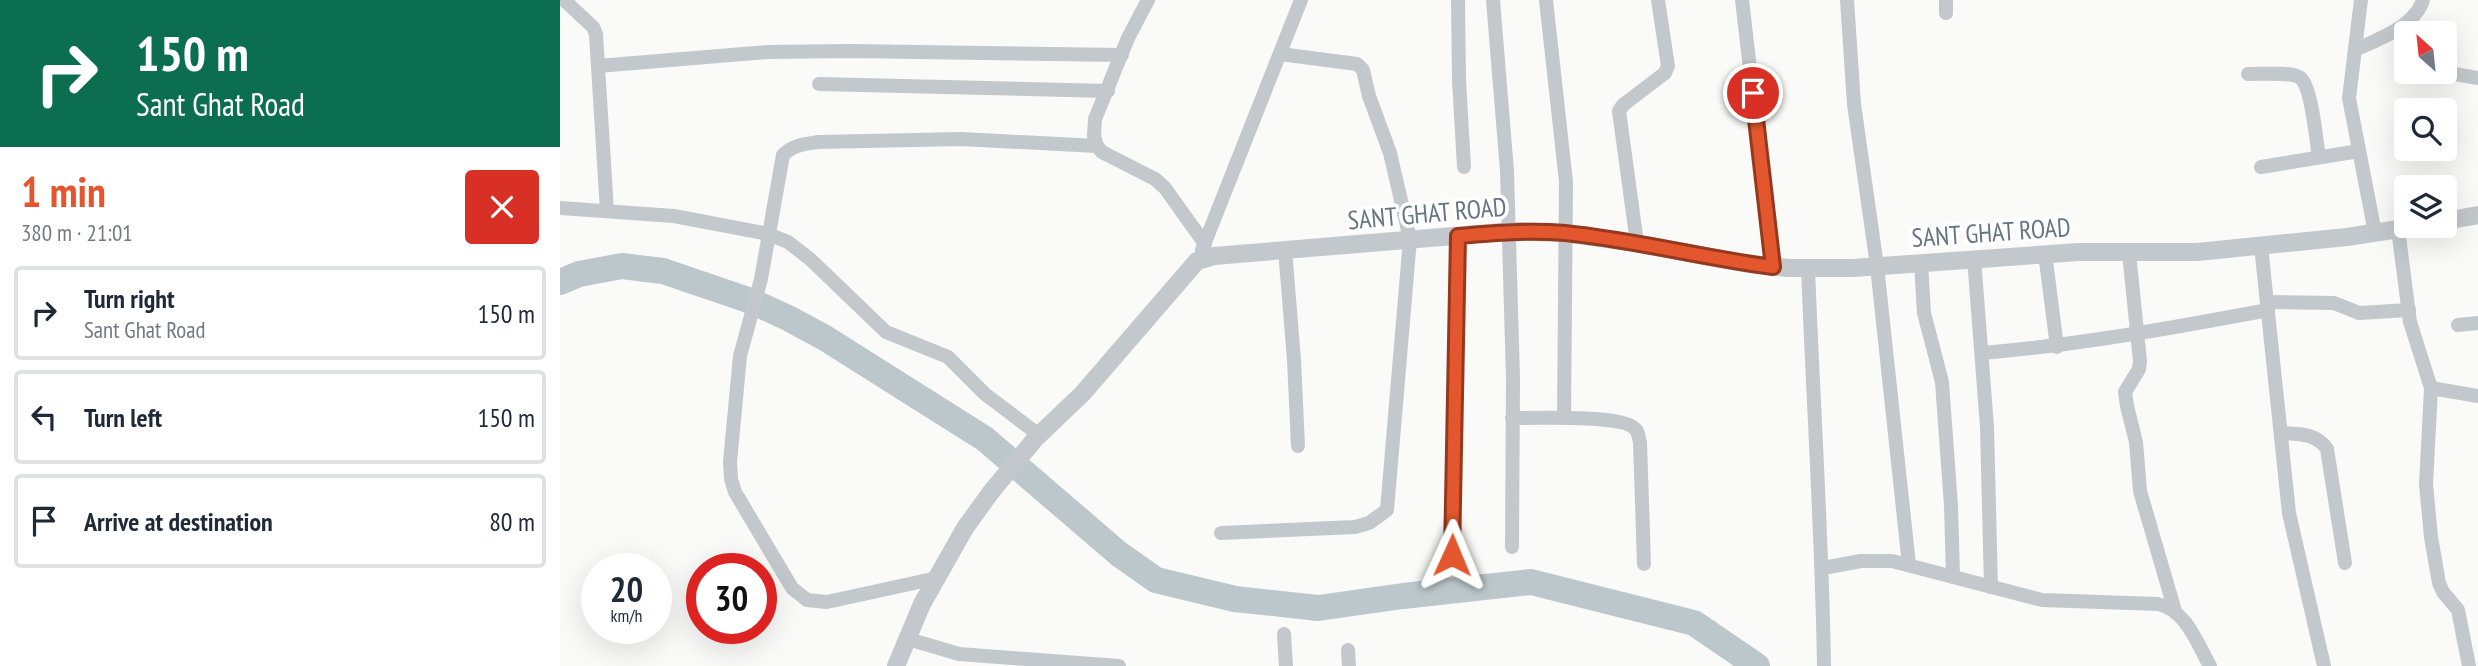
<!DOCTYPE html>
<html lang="en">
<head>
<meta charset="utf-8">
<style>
  body { margin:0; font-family:"PT Sans Narrow",sans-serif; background:#f6f6f7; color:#1f2937; height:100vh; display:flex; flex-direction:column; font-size:26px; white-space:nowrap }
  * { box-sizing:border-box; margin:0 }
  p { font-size:23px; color:#747a83 }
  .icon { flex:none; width:38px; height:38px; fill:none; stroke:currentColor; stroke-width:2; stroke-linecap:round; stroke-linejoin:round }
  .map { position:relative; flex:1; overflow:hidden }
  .sheet { display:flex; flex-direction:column; background:#fff; width:560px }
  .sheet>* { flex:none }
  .top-card { background:#0b6e4f; color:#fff; overflow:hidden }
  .needle { width:46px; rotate:333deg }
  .fabs { position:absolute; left:1834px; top:21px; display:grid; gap:14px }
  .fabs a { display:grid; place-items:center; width:63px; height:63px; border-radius:7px; background:#fff; box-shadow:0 7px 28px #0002; font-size:35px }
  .speed { position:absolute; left:21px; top:553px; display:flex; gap:14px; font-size:35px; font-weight:700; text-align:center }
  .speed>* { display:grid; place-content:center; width:91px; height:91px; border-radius:50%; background:#fff; box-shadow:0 7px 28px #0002; line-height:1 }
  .speed small { font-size:18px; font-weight:400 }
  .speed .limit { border:10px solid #d22; background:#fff; color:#111 }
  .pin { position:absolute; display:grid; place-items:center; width:60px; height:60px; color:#fff; margin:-30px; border:4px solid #fff; border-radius:50%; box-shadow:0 2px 7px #0007 }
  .me { position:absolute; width:77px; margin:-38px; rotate:1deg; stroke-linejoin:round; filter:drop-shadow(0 0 5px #0008) }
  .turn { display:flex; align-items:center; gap:24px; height:147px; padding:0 21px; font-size:32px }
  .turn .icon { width:91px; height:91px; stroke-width:2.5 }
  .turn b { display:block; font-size:49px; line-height:60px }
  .round { display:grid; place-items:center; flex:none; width:74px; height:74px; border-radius:7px; background:#f6f6f7 }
  .headline { display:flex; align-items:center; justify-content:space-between; height:119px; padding:0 21px }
  h1 { font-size:42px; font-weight:700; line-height:52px; color:#e4572e }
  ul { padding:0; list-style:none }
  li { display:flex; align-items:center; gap:21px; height:94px; margin:0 14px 10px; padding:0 7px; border:4px solid #e0e1e3; border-radius:7px }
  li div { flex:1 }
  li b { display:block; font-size:26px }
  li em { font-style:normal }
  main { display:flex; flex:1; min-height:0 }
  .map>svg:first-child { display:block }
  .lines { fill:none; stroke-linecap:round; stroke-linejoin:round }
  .river { stroke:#bbc7cb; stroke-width:26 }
  .minor { stroke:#c3c8cc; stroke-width:14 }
  .tertiary { stroke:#c3c8cc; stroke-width:18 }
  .route-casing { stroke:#94391e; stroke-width:18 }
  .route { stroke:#e4572e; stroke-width:12 }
  .labels { text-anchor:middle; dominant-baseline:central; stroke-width:7; stroke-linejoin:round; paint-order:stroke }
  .street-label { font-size:26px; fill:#657683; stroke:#fff }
</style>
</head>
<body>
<main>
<section class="sheet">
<div class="top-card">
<div class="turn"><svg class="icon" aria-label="right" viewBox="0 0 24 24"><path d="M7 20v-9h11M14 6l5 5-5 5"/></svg><div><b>150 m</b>Sant Ghat Road</div></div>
</div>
<div class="headline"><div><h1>1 min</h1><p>380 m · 21:01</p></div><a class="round" style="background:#d93025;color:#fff"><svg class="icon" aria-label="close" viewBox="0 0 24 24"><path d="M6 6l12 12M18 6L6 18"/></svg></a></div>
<ul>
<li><svg class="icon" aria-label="right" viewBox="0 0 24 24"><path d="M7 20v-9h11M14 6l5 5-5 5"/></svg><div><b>Turn right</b><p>Sant Ghat Road</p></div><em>150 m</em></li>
<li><svg class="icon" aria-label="left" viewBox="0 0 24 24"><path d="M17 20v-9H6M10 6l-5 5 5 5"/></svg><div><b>Turn left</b></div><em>150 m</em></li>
<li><svg class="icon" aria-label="arrive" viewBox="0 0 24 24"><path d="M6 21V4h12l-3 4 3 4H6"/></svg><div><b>Arrive at destination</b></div><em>80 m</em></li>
</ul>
</section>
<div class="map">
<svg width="1918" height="666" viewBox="0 0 1918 666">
  <rect width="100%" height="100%" fill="#fafaf8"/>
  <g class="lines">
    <!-- river -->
    <path class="river" d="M0 282 19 274 62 266 103 271 191 301 228 318 265 338 425 439 559 554 596 580 675 599 758 608 843 596 971 582 1134 623 1197 666"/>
    <!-- minor -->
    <g class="minor">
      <path d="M4 0 33 27 36 34 47 211"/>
      <path d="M588 0 568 38 535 119 534 136 537 146 542 152 595 179 605 188 645 244"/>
      <path d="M898 0 899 80 904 167"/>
      <path d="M933 0 947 171 953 378 952 547"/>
      <path d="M986 0 1006 182 1004 418"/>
      <path d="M1182 0 1213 266"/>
      <path d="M1287 0 1294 104 1317 266 1349 565"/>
      <path d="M1801 0 1789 98 1815 233"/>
      <path d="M1386 13V0"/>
      <path d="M1797 49C1819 39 1855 26 1863 0"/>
      <path d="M38 66 208 52 290 51 562 55"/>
      <path d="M1859 72 1872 76 1895 74 1918 78"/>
      <path d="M1688 74C1701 74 1729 72 1739 77 1752 84 1756 141 1759 157"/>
      <path d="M259 84 548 91"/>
      <path d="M1701 167 1799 151"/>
      <path d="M0 208 114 216 208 234 228 242 250 259 326 332 388 357 425 394 479 435"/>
      <path d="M1838 229 1850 322 1871 388 1866 484 1871 537 1879 583 1883 592 1898 610 1909 666"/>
      <path d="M1077 243 1059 111 1063 105 1105 73 1108 66 1098 0"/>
      <path d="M1701 246 1729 513 1764 666"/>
      <path d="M725 249 734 360 738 446"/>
      <path d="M642 250 741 0"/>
      <path d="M1485 253 1497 347"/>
      <path d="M1569 253 1580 361 1579 369 1565 392 1567 406 1576 442 1580 491 1615 611"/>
      <path d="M1414 258 1427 427 1431 587"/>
      <path d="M1361 263 1364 313 1382 382 1391 506 1393 577"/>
      <path d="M1248 268C1253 401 1262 533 1264 666"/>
      <path d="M1707 302 1774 303 1799 313 1849 310"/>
      <path d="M1898 325 1918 323"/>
      <path d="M1422 353C1518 345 1612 328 1708 310"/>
      <path d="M1871 388 1918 396"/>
      <path d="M952 418C975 418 1058 415 1073 427 1079 431 1078 436 1080 442L1084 564"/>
      <path d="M1721 433C1739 434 1756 433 1767 449L1785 563"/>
      <path d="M661 533 795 527 809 523 827 510 850 239 830 153 809 96 803 70 797 64 720 54"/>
      <path d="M892 555 898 236"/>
      <path d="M1263 568 1301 561H1332L1482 600 1598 604C1626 610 1637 643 1650 666"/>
      <path d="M377 578 267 602 247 600 232 588 175 492 171 479 170 462 180 356 201 279 223 155C233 145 244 144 258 142L401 139 537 146"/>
      <path d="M724 634 726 666"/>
      <path d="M348 639 399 654 559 666"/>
      <path d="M788 650 789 666"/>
    </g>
    <!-- tertiary -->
    <g class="tertiary">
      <path d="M1885 221 1918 215"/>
      <path d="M336 666 362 604 405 528 431 492 475 439 523 393 637 261 654 256 954 231 1004 233 1069 242 1183 263 1228 268H1293L1519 252H1637L1787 237 1858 226"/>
    </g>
  </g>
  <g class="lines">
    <!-- route casing -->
    <g class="route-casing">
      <path id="route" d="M892 555 898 236C934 233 969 230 1005 233 1075 240 1143 258 1213 267L1193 93"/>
    </g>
    <!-- route -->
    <use href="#route" class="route"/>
  </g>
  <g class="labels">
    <!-- street labels -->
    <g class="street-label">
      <text transform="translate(867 213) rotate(-5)">SANT GHAT ROAD</text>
      <text transform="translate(1431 232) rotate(-4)">SANT GHAT ROAD</text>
    </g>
  </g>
</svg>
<div class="fabs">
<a><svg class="needle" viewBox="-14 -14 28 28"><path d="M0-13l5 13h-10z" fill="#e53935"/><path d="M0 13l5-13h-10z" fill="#747a83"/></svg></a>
<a><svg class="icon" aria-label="search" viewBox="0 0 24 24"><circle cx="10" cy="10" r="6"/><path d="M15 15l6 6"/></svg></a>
<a><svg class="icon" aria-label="layers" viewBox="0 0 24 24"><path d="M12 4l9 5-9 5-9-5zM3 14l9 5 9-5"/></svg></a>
</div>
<div class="speed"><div>20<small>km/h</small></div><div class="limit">30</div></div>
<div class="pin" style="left:1193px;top:93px;background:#d93025"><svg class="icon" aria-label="arrive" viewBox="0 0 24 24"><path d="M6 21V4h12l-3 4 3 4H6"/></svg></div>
<svg class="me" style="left:892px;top:555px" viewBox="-20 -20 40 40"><path d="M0-17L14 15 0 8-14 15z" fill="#e4572e" stroke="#fff" stroke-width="4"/></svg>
</div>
</main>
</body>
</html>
